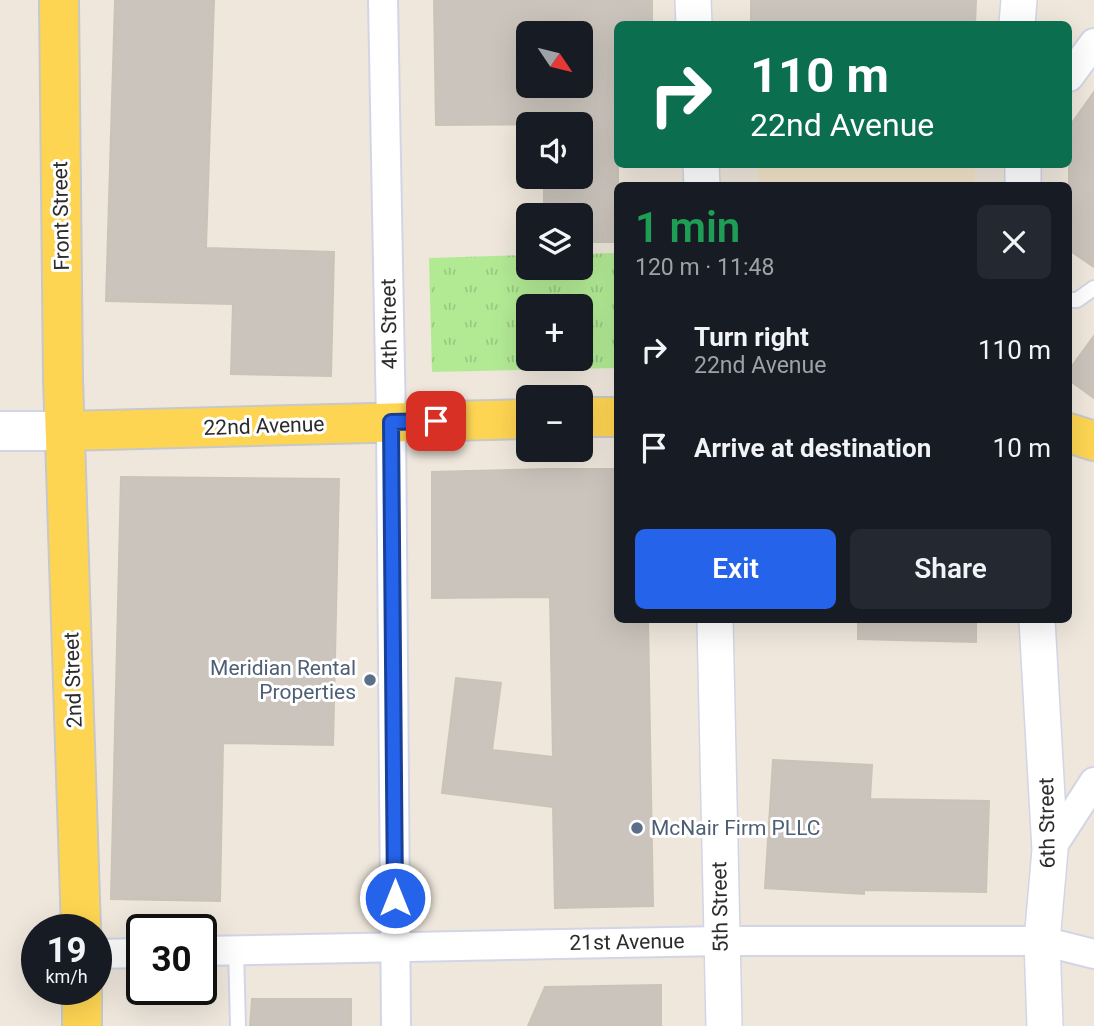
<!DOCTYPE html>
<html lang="en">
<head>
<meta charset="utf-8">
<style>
  body { margin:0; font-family:Roboto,sans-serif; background:#242831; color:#f1f3f6; height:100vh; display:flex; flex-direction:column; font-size:26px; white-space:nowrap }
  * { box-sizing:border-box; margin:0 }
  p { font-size:23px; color:#9ea1a6 }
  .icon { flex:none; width:38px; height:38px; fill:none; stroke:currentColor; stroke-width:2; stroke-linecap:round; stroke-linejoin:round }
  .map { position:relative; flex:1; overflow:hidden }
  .sheet { position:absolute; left:614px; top:182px; width:458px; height:441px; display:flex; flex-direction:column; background:#171b24; border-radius:10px; box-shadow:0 7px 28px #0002 }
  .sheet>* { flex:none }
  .top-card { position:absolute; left:614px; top:21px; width:458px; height:147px; border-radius:10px; box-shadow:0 7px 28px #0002; background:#0b6e4f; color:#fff; overflow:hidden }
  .needle { width:46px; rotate:125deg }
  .tools { position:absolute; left:516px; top:21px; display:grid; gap:14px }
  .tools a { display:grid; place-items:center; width:77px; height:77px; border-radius:10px; background:#171b24; box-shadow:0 7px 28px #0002; font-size:35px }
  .speed { position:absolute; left:21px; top:914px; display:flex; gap:14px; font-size:35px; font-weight:700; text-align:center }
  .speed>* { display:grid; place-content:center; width:91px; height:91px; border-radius:50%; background:#171b24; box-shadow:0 7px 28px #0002; line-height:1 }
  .speed small { font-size:18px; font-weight:400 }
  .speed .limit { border:4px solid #111; border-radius:10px; background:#fff; color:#111 }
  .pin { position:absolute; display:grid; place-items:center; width:60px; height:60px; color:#fff; margin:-30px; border-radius:14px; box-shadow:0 4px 10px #0006 }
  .me { position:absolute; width:77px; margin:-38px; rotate:0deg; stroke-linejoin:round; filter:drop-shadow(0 0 5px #0008) }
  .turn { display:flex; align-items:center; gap:24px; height:147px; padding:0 21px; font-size:32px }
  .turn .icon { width:91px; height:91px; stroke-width:2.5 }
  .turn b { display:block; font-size:49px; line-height:60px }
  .round { display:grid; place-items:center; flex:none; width:74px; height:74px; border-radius:10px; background:#242831 }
  .headline { display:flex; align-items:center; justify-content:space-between; height:119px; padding:0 21px }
  h1 { font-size:42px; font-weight:600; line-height:52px; color:#1e9e55 }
  .cta { display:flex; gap:14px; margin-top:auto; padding:14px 21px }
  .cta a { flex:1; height:80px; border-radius:10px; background:#2563eb; color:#fff; font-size:28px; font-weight:600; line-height:80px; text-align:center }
  .cta a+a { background:#242831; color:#f1f3f6 }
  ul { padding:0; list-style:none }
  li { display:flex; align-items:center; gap:21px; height:98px; padding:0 21px }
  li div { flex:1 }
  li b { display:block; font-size:26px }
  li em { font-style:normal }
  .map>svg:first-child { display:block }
  .education { fill:#f2e5ca }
  .grass { fill:url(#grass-tufts); fill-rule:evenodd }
  .building { fill:#cac4bc; stroke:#cac3b6; stroke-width:2; fill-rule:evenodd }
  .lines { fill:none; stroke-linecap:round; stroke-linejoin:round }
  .service-casing { stroke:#d2d5e6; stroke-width:18 }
  .minor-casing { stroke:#d2d5e6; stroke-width:32 }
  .tertiary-casing { stroke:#d2d5e6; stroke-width:38 }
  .secondary-casing { stroke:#d2d5e6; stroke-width:42 }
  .primary-casing { stroke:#c8c8c8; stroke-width:42 }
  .service { stroke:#fff; stroke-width:14 }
  .minor { stroke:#fff; stroke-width:28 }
  .tertiary { stroke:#fff; stroke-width:35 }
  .secondary { stroke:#fff; stroke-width:38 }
  .primary { stroke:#fed552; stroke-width:38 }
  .route-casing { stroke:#184099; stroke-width:18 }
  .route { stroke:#2563eb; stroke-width:12 }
  .service-dot { fill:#5c6f8a; stroke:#fff; stroke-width:2.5 }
  .labels { text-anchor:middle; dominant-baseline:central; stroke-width:6; stroke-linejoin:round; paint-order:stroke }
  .street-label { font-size:21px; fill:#2c2c2c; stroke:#fff }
  .service-label { font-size:21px; fill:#4e5e75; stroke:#fff; text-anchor:end }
</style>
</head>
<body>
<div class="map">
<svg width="1094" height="1026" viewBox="0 0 1094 1026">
  <defs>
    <pattern id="grass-tufts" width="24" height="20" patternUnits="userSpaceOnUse" patternTransform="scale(1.75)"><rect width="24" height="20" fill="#b2ea94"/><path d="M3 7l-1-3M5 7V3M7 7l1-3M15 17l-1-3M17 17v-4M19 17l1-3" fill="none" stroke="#99c980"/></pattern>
  </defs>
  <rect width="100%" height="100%" fill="#efe7dc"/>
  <!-- education -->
  <rect class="education" x="758" y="165" width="217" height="20"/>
  <!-- grass -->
  <path class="grass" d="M618 253V368L432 372 429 258 528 255V268H581V254ZM528 306H581V359H528Z"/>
  <!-- building -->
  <g class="building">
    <path d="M115 0H214L206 248 334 252 331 376 231 374 233 304 106 301Z"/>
    <path d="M434 0H652V24H618V242H581V215H544V177H581V124L436 125ZM528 33H581V86H528Z"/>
    <path d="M751 0H976L975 24H751Z"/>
    <path d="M1094 92V267L1069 250V127Z"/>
    <path d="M1094 336V398L1069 380V370Z"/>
    <path d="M549 469H618V620H648L653 906 555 908 553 807 442 793 456 678 501 683 492 750 553 757 550 597 432 598V472Z"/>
    <path d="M121 477 339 479 333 745 223 743 220 901 111 899Z"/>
    <path d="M858 620H976V642L858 639Z"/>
    <path d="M773 760 872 765 870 799 989 801 986 892 864 890V894L765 888Z"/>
    <path d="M661 985V1026H528L545 987Z"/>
    <path d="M252 999H351V1026H250Z"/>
  </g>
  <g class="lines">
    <!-- service casing -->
    <g class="service-casing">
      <g id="service">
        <path d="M1069 300H1077L1094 288"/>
        <path d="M236 950 238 1026"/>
      </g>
    </g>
    <!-- minor casing -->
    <g class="minor-casing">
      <g id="minor">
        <path d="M383 0 391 422 396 1026"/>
        <path d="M1069 77 1094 43"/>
        <path d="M1050 850 1094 782"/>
        <path d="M201 951 720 941H1042L1094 954"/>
        <path d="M96 954 142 953"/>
      </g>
    </g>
    <!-- tertiary casing -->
    <g class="tertiary-casing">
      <g id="tertiary">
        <path d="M693 0 694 24"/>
        <path d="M1017 24 1019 0"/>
        <path d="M701 164 702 186"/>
        <path d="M1023 164V186"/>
        <path d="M715 620 724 1026"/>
        <path d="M1037 620 1050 850 1042 941 1045 1026"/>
      </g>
    </g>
    <!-- secondary casing -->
    <g class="secondary-casing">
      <path id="secondary" d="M0 431H66"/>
    </g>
    <!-- primary casing -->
    <g class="primary-casing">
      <g id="primary">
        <path d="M59 0 63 378 81 929"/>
        <path d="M581 417H618"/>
        <path d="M66 431 528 419"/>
        <path d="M1069 433 1094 441"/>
        <path d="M82 989V1026"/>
      </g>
    </g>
    <!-- service -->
    <use href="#service" class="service"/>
    <!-- minor -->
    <use href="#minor" class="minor"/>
    <!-- tertiary -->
    <use href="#tertiary" class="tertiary"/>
    <!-- secondary -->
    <use href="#secondary" class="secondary"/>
    <!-- primary -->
    <use href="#primary" class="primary"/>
  </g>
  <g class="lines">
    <!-- route casing -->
    <g class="route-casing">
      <path id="route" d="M395 898 391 422 436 421"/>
    </g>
    <!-- route -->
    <use href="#route" class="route"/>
  </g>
  <!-- markers -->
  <g class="service-dot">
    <circle cx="370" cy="680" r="7"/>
    <circle cx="637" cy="828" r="7"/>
  </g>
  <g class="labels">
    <!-- street labels -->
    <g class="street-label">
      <text transform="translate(61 216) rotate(-91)">Front Street</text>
      <text transform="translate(389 324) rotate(-91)">4th Street</text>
      <text transform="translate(264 426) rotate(-2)">22nd Avenue</text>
      <text transform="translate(73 680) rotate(-92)">2nd Street</text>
      <text transform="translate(1047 823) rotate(-91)">6th Street</text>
      <text transform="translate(720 907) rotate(-91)">5th Street</text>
      <text transform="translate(627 942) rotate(-1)">21st Avenue</text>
    </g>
    <!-- service labels -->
    <g class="service-label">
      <text x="356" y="668">Meridian Rental<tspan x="356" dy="24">Properties</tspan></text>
      <text x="651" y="828" text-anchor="start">McNair Firm PLLC</text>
    </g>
  </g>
</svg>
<div class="tools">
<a><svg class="needle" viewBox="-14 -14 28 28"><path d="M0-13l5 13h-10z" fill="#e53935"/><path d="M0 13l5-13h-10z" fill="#9ea1a6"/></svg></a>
<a><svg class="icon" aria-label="sound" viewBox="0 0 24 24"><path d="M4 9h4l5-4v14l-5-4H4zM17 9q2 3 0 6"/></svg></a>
<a><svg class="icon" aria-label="layers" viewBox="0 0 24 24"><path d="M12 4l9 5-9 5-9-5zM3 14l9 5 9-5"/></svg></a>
<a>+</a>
<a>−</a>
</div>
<div class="speed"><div>19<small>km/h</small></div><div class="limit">30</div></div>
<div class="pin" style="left:436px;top:421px;background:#d93025"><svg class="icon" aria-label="arrive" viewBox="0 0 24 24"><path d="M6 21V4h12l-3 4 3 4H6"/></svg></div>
<svg class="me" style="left:395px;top:898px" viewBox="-20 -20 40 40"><circle r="17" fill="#2563eb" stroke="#fff" stroke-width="3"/><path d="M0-11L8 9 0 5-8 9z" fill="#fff"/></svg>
<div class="top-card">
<div class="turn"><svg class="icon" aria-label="right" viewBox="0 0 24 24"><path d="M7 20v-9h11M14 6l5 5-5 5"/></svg><div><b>110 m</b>22nd Avenue</div></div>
</div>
<section class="sheet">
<div class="headline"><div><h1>1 min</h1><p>120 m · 11:48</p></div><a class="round"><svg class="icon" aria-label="close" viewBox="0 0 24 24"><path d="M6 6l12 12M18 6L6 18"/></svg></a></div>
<ul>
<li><svg class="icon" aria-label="right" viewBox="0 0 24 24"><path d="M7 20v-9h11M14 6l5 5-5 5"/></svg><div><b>Turn right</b><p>22nd Avenue</p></div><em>110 m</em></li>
<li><svg class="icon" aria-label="arrive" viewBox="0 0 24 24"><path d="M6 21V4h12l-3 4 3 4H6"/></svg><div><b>Arrive at destination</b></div><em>10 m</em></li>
</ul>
<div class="cta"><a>Exit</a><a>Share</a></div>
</section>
</div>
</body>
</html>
